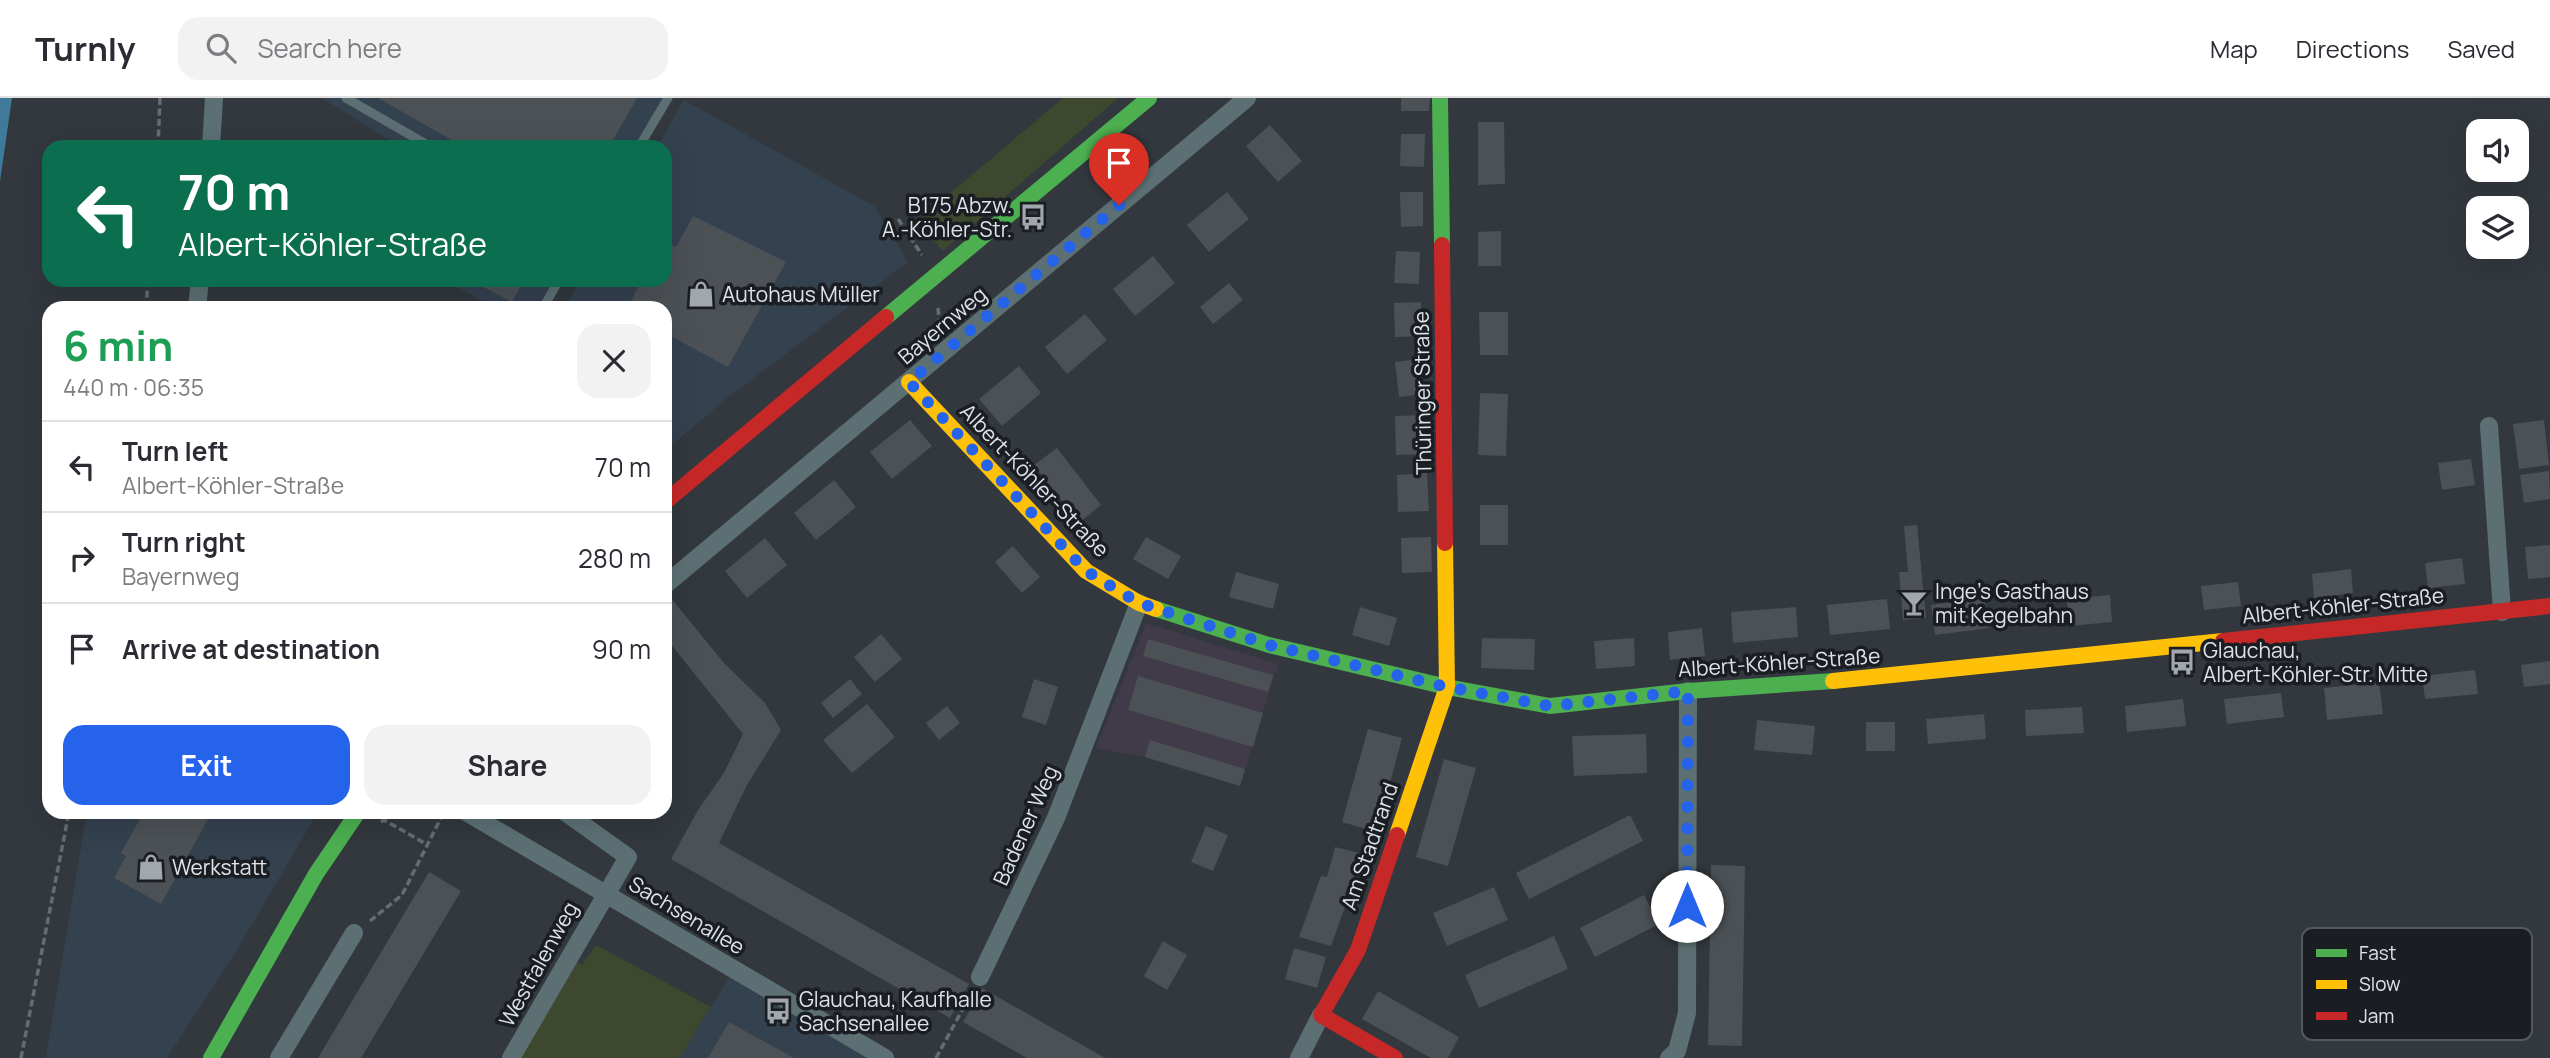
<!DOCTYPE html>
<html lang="en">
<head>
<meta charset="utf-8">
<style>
  body { margin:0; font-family:Manrope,sans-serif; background:#f2f2f3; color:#2b2b33; height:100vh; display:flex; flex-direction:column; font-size:26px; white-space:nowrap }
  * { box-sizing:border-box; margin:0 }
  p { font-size:23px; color:#7c7c81 }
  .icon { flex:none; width:38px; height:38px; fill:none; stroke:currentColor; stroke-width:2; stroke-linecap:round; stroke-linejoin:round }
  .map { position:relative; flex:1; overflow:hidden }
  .sheet { position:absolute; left:42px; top:203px; width:630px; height:518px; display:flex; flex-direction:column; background:#fff; border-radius:21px; box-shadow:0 7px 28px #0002 }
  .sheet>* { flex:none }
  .hud { position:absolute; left:42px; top:42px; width:630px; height:147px; border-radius:21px; box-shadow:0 7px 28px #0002; background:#0b6e4f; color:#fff; overflow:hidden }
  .buttons { position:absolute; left:2466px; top:21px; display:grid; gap:14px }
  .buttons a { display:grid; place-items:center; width:63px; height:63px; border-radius:14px; background:#fff; box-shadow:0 7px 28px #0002; font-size:35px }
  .pin { position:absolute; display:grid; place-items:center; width:60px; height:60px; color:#fff; margin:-72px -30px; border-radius:50% 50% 50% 0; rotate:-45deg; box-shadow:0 0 7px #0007 }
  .pin .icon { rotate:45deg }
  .me { position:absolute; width:77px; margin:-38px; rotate:0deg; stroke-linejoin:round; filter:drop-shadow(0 0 5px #0008) }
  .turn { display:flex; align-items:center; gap:24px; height:147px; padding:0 21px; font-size:32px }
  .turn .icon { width:91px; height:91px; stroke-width:2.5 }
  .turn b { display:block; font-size:49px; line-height:60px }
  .round { display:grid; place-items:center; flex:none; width:74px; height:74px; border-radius:21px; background:#f2f2f3 }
  .head { display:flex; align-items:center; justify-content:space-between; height:119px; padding:0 21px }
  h1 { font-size:42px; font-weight:700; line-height:52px; color:#1e9e55 }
  .cta { display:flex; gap:14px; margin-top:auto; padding:14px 21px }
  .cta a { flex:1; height:80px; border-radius:21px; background:#2563eb; color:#fff; font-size:28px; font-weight:700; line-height:80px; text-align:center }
  .cta a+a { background:#f2f2f3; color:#2b2b33 }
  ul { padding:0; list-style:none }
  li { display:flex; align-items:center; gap:21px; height:91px; padding:0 21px; border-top:2px solid #e1e1e2 }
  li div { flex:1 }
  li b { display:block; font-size:26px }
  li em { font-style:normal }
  header { display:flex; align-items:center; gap:42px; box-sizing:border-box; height:98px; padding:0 35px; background:#fff; border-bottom:2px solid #e1e1e2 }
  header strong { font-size:33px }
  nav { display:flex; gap:38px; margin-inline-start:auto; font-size:24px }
  .search { width:490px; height:63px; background:#f2f2f3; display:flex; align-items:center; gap:18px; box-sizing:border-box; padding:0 24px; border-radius:21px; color:#7c7c81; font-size:26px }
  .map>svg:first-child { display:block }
  .built { fill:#34414f }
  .industrial { fill:#403a49 }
  .green { fill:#3d482e }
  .water { fill:#407a9a }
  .building { fill:#4c5156 }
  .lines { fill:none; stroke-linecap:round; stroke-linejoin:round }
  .path { stroke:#626e71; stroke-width:3.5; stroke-dasharray:7 3.5; stroke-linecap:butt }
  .lane { stroke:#5c7073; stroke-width:9 }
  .street { stroke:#5c7073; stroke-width:18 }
  .fast { stroke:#4caf50; stroke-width:16 }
  .slow { stroke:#ffc107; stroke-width:16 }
  .jam { stroke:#c62828; stroke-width:16 }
  .route { stroke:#2563eb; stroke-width:12; stroke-dasharray:0 21.6 }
  .labels { text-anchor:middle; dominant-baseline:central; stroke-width:7; stroke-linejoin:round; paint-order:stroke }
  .poi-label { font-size:21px; fill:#dde3e9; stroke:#1a1e23; text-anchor:start }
  .street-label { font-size:21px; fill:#dde3e9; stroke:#1a1e23 }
  .key { fill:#1a1e23; stroke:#54595e; stroke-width:2 }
  .key-label { font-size:19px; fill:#dde3e9 }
</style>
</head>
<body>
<header>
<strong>Turnly</strong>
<div class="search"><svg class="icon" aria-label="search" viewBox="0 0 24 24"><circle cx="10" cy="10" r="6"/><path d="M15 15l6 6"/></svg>Search here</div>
<nav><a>Map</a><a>Directions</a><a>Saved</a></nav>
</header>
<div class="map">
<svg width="2550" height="960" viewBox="0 0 2550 960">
  <rect width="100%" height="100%" fill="#32383e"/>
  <!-- built -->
  <g class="built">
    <path d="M322 0H668L639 49H400Z"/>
    <path d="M684 2 874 108 908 164 727 300 665 353V210H564L580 182H665V49H657Z"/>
    <path d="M444 182H559L543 210H496Z"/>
    <path d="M87 714H318L238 850 167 960H46Z"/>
    <path d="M734 872 886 960H679Z"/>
  </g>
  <!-- industrial -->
  <path class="industrial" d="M1146 525 1278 566 1240 688 1145 659 1096 650Z"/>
  <!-- green -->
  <g class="green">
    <path d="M1063 0H1118L943 153 916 124Z"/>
    <path d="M596 847 711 909 679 960H517L572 862 582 867Z"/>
  </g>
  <!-- water -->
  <path class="water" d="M0 0H12L0 83Z"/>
  <!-- building -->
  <g class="building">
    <path d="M378 0H637L609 49H464Z"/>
    <path d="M1401 0H1430L1429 13H1401Z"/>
    <path d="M1478 24H1504L1505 86 1478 87Z"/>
    <path d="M1270 27 1302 63 1278 84 1246 48Z"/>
    <path d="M1401 36H1425L1424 69 1400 68Z"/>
    <path d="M1227 94 1249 121 1209 154 1187 127Z"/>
    <path d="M1400 94H1423V128L1401 129Z"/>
    <path d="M693 118 786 164 728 269 665 235V210H627L642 182H665V143L676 149Z"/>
    <path d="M1501 133V168H1478V134Z"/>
    <path d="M1396 153 1420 154 1419 186 1394 185Z"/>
    <path d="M1153 158 1175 185 1135 218 1113 191Z"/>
    <path d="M470 182H524L512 204Z"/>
    <path d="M1229 185 1243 202 1213 226 1200 209Z"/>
    <path d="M1421 204 1422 238 1395 239 1394 205Z"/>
    <path d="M1479 214H1508V257H1480Z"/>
    <path d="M1085 216 1107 242 1067 276 1045 249Z"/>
    <path d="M1420 261 1424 296 1399 299 1395 264Z"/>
    <path d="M1019 268 1041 295 1002 328 979 301Z"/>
    <path d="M1480 295 1508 296 1506 358 1478 357Z"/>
    <path d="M1424 317 1425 356 1396 357 1395 318Z"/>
    <path d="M910 322 932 348 892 381 870 354Z"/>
    <path d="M2544 322 2549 367 2519 371 2513 326Z"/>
    <path d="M1057 350 1101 407 1079 425 1034 367Z"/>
    <path d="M2471 361 2475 387 2442 392 2438 365Z"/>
    <path d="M2549 373 2550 401 2524 405 2520 377Z"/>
    <path d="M1427 375 1429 413 1398 414 1397 377Z"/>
    <path d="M834 382 856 409 816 442 794 415Z"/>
    <rect x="1480" y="407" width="28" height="40"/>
    <path d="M1917 427 1926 520 1903 522 1899 474H1908L1904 428Z"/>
    <path d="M1146 439 1181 458 1168 481 1133 461Z"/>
    <path d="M1431 439 1432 474 1402 475 1401 440Z"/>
    <path d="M765 440 787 467 747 500 725 473Z"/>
    <path d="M2550 447V479L2528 481 2525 449Z"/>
    <path d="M1013 448 1040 479 1022 495 995 464Z"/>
    <path d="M2462 460 2465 486 2428 490 2425 465Z"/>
    <path d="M2351 471 2353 495 2314 500 2312 476Z"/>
    <path d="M1236 474 1279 486 1273 511 1229 499Z"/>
    <path d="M2238 484 2241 508 2204 512 2201 488Z"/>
    <path d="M2110 497 2112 524 2069 528 2067 501Z"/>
    <path d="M670 499 724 565 765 605 781 632 747 687 719 745 969 886 950 920 671 761 698 712 724 675 743 636 665 539V503Z"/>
    <path d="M1985 500 1989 530 1935 537 1931 507Z"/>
    <path d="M1887 501 1890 531 1830 537 1827 507Z"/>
    <path d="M1360 509 1397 520 1389 548 1352 537Z"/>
    <path d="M1796 509 1798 539 1733 545 1731 514Z"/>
    <path d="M1702 530 1705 558 1670 562 1668 534Z"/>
    <path d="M881 536 902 561 875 584 854 559Z"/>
    <path d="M1482 540 1535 541 1534 572 1481 570Z"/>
    <path d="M1634 540 1635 568 1596 571 1594 543Z"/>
    <path d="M1148 541 1273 577 1268 594 1143 558Z"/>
    <path d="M2550 563V586L2524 589 2521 567Z"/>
    <path d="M2475 572 2478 596 2425 601 2422 578Z"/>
    <path d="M1138 578 1263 615 1253 649 1128 612Z"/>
    <path d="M850 581 862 596 833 620 821 605Z"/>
    <path d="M1034 581 1058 589 1046 627 1022 619Z"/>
    <path d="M2379 584 2383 616 2327 622 2324 590Z"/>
    <path d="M2281 595 2284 619 2227 626 2224 601Z"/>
    <path d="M2183 601 2186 628 2127 634 2125 608Z"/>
    <path d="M867 606 895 639 852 675 823 642Z"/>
    <path d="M947 608 960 625 939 642 926 625Z"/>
    <path d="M2082 609 2084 635 2026 638 2025 612Z"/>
    <path d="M1984 616 1986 641 1928 646 1926 621Z"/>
    <path d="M1757 622 1815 628 1812 657 1754 652Z"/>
    <rect x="1866" y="624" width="29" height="29"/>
    <path d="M1368 631 1402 640 1377 734 1342 724Z"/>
    <path d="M1646 636 1647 675 1574 678 1572 638Z"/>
    <path d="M1150 642 1245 671 1240 688 1145 659Z"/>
    <path d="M1444 661 1476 670 1448 768 1416 759Z"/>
    <path d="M144 714H212L161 806 114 780 126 758 121 755Z"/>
    <path d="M1630 717 1643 743 1529 801 1516 775Z"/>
    <path d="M1206 728 1228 737 1213 773 1191 764Z"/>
    <path d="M1335 749 1367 757 1359 787 1353 786 1331 848 1299 839 1321 778 1327 779Z"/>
    <path d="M1711 767 1745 768 1742 948 1708 947Z"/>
    <path d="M429 774 461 793 361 960H318Z"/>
    <path d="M1494 789 1508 822 1447 848 1433 815Z"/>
    <path d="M1644 797 1659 826 1595 859 1580 830Z"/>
    <path d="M1554 838 1568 871 1479 910 1465 877Z"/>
    <path d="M1163 843 1187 857 1167 892 1144 878Z"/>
    <path d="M1294 850 1326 859 1317 890 1285 881Z"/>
    <path d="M982 890 1026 915 1105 960H1027L963 924Z"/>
    <path d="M1378 893 1459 939 1448 960H1431L1362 921Z"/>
    <path d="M729 924 794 960H708Z"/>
  </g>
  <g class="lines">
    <!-- path -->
    <g class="path">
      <path d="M158 49 160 0"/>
      <path d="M898 121 922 157"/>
      <path d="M146 210 148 182"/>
      <path d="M938 210 940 234"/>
      <path d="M381 724 384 722 428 747"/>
      <path d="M370 823 402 797 444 714"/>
      <path d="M21 960 69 714"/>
      <path d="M936 960 971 896"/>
    </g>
    <!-- lane -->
    <g class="lane">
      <path d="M346 0 431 49"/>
      <path d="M639 49 668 0"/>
      <path d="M543 210 559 182"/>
    </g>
    <!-- street -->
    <g class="street">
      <path d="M211 49 214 0"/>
      <path d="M197 210 200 182"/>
      <path d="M2489 328 2502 514"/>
      <path d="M665 487 1247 0"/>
      <path d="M466 714 885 960"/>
      <path d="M980 879 1056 720 1139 505"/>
      <path d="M279 960 354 835"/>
      <path d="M511 960 628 759 565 714"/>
      <path d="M1299 960 1321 917"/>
      <path d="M1669 960 1677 953 1687 915 1688 593"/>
    </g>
    <!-- fast -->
    <g class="fast">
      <path d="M1440 0 1442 147"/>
      <path d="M886 219 1149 0"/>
      <path d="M1156 511 1269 547 1447 589 1550 608 1688 593 1833 583"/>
      <path d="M211 960 316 776 358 714"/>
    </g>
    <!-- slow -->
    <g class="slow">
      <path d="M909 284 1086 473 1139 505 1156 511"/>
      <path d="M1833 583 2223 543"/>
      <path d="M1397 737 1447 589 1445 445"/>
    </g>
    <!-- jam -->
    <g class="jam">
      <path d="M1442 147 1445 445"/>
      <path d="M665 404 886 219"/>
      <path d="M2223 543 2550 508"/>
      <path d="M1395 960 1321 917 1358 852 1397 737"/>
    </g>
  </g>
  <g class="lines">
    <!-- route -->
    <path class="route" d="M1119 107 909 284 1086 473 1139 505 1269 547 1447 589 1550 608 1688 593 1687 808"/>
  </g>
  <!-- icons -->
  <defs>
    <g id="bus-bare" transform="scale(2.1)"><path d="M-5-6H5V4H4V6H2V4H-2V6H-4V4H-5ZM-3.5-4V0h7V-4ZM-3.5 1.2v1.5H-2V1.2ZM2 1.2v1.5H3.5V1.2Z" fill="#a1a7ad" stroke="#1a1e23" stroke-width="2.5" paint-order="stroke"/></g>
    <g id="shop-bare" transform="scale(2.1)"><path d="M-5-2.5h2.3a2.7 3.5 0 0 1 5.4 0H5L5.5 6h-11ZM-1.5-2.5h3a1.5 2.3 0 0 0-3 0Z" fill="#a1a7ad" stroke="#1a1e23" stroke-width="2.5" paint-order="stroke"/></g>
    <g id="bar-bare" transform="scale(2.1)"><path d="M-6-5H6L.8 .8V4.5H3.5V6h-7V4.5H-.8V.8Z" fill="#a1a7ad" stroke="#1a1e23" stroke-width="2.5" paint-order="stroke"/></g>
  </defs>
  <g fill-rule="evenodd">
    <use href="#bus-bare" x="1033" y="119"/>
    <use href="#shop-bare" x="701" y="196"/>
    <use href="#bar-bare" x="1914" y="505"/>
    <use href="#bus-bare" x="2182" y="564"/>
    <use href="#shop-bare" x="151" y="769"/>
    <use href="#bus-bare" x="778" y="913"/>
  </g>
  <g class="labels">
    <!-- poi labels -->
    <g class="poi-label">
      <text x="1012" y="107" text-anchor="end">B175 Abzw.<tspan x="1012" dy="24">A.-Köhler-Str.</tspan></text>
      <text x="722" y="196">Autohaus Müller</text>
      <text x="1935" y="493">Inge's Gasthaus<tspan x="1935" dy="24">mit Kegelbahn</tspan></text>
      <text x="2203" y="552">Glauchau,<tspan x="2203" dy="24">Albert-Köhler-Str. Mitte</tspan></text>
      <text x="172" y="769">Werkstatt</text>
      <text x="799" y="901">Glauchau, Kaufhalle<tspan x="799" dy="24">Sachsenallee</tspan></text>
    </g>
    <!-- street labels -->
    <g class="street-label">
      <text transform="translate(942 227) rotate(-40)">Bayernweg</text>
      <text transform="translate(1422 295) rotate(-91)">Thüringer Straße</text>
      <text transform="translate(1035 382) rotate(46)">Albert-Köhler-Straße</text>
      <text transform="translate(2343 507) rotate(-6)">Albert-Köhler-Straße</text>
      <text transform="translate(1779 564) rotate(-4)">Albert-Köhler-Straße</text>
      <text transform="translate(1025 727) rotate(-66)">Badener Weg</text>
      <text transform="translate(1369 748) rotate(-71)">Am Stadtrand</text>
      <text transform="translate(687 817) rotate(31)">Sachsenallee</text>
      <text transform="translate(538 866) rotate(-61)">Westfalenweg</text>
    </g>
  </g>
  <!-- legend -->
  <rect x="2302" y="830" width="230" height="112" rx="10" class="key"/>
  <rect x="2316" y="851" width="31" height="8" fill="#4caf50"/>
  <rect x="2316" y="882" width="31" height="9" fill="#ffc107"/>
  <rect x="2316" y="914" width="31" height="8" fill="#c62828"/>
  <g class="key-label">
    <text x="2359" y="862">Fast</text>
    <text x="2359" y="893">Slow</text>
    <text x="2359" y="925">Jam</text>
  </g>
</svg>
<div class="buttons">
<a><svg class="icon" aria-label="sound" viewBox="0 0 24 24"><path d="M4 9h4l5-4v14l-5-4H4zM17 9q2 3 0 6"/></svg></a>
<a><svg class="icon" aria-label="layers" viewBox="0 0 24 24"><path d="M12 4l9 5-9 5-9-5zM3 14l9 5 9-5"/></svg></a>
</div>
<div class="pin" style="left:1119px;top:107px;background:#d93025"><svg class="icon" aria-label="arrive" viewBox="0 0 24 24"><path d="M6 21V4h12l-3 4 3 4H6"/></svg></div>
<svg class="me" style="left:1687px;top:808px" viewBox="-20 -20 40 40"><circle r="19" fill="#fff"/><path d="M0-13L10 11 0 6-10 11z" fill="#2563eb"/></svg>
<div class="hud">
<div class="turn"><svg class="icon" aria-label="left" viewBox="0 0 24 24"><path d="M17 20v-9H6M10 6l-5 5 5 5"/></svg><div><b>70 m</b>Albert-Köhler-Straße</div></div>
</div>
<section class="sheet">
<div class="head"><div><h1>6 min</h1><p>440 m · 06:35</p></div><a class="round"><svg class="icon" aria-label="close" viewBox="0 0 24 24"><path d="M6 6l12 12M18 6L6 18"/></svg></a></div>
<ul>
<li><svg class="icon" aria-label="left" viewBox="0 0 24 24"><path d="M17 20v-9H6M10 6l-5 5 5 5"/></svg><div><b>Turn left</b><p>Albert-Köhler-Straße</p></div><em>70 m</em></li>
<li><svg class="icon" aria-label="right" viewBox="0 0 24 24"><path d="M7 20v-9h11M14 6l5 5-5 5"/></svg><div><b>Turn right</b><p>Bayernweg</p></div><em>280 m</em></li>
<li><svg class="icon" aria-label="arrive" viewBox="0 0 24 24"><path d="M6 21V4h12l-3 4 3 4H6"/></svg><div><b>Arrive at destination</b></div><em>90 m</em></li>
</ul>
<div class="cta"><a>Exit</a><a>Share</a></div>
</section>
</div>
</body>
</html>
